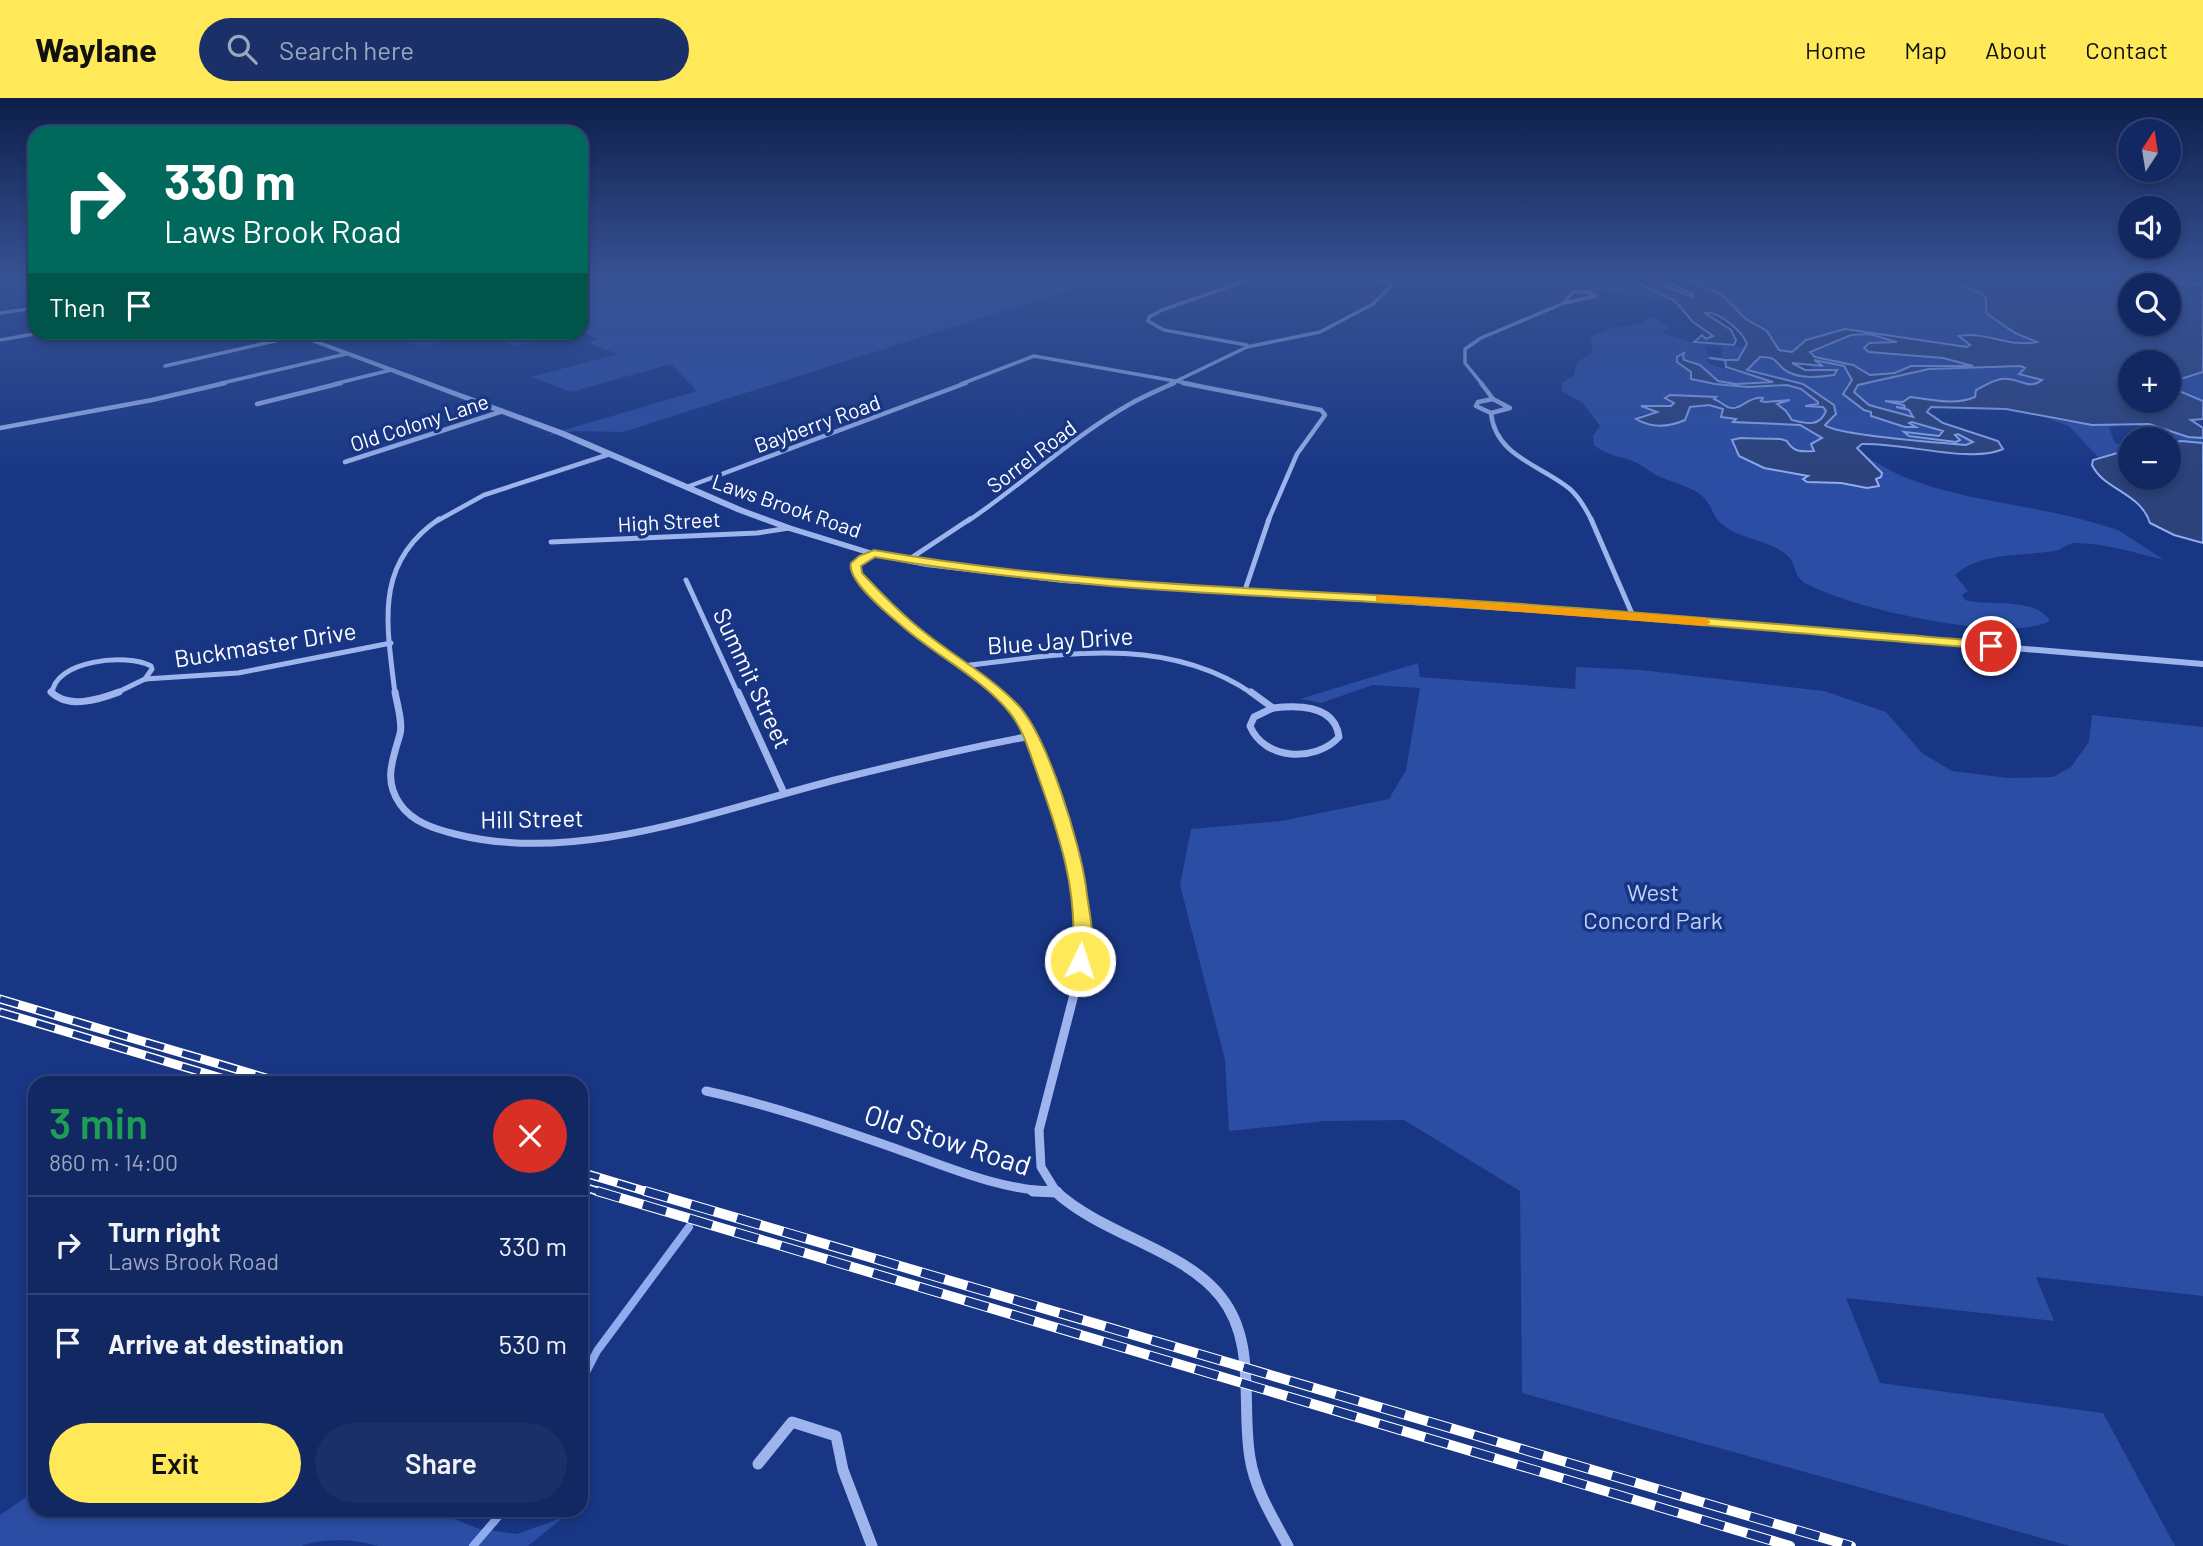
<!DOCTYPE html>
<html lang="en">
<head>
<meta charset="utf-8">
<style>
  body { margin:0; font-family:Barlow,sans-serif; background:#1b3069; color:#f1f3f6; height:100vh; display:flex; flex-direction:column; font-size:26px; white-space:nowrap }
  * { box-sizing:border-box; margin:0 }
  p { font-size:23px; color:#9ca6be }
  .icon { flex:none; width:38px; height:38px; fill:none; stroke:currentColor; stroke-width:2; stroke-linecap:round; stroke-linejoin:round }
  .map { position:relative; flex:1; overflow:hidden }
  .drawer { position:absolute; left:28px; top:978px; width:560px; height:441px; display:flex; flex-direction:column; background:#122863; border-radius:21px; box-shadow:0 4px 10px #0003,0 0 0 2px #314478 }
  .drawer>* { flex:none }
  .guide { position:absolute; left:28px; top:28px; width:560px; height:214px; border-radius:21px; box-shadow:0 4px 10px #0003,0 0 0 2px #314478; background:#00695c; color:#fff; overflow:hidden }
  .needle { width:46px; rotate:12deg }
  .tools { position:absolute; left:2118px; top:21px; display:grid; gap:14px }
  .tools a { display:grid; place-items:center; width:63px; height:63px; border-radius:50%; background:#122863; box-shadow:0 4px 10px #0003,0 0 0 2px #314478; font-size:35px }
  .pin { position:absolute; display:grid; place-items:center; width:60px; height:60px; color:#fff; margin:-30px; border:4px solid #fff; border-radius:50%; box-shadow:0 2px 7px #0007 }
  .me { position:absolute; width:77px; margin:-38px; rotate:4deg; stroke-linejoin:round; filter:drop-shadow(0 0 5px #0008) }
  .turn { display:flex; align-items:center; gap:24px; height:147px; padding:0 21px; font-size:32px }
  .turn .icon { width:91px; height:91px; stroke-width:2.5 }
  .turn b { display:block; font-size:49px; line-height:60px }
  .then { display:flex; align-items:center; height:66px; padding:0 21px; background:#0003; gap:14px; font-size:26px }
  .round { display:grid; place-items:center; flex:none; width:74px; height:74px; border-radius:37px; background:#1b3069 }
  .summary { display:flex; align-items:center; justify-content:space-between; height:119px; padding:0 21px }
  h1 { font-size:42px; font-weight:600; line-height:52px; color:#1e9e55 }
  .cta { display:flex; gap:14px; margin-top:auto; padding:14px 21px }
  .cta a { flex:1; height:80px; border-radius:42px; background:#ffe958; color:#111; font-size:28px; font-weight:600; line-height:80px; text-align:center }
  .cta a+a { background:#1b3069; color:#f1f3f6 }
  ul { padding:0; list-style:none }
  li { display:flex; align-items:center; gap:21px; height:98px; padding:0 21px; border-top:2px solid #314478 }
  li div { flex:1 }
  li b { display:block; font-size:26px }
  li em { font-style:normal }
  header { display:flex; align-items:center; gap:42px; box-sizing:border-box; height:98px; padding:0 35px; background:#ffe958; color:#111 }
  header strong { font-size:33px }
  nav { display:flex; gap:38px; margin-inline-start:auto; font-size:24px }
  .search { width:490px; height:63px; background:#1b3069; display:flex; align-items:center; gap:18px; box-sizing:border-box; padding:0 24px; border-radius:38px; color:#9ca6be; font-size:26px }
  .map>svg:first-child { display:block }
  .green { fill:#2b4da3 }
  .water { fill:#2b427b; stroke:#8facef; stroke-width:2; fill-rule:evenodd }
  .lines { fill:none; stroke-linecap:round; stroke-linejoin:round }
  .stream-far1 { stroke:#8facef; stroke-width:2.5 }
  .stream { stroke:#8facef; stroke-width:8 }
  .minor-far5 { stroke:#9db4ec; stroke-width:3.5 }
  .minor-far4 { stroke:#9db4ec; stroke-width:4.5 }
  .minor-far3 { stroke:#9db4ec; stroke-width:5 }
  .minor-far2 { stroke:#9db4ec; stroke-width:7 }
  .minor-far1 { stroke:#9db4ec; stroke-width:9 }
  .minor { stroke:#9db4ec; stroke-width:11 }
  .tertiary { fill:#9db4ec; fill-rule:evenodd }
  .rail-far1-casing { stroke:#fff; stroke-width:9 }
  .rail-casing { stroke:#fff; stroke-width:10 }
  .rail-far1 { stroke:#183684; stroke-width:6; stroke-dasharray:19; stroke-linecap:butt }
  .rail { stroke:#183684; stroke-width:8; stroke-dasharray:24; stroke-linecap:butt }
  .route { fill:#ffe958; stroke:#a69739; stroke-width:2 }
  .slow { fill:#f59e0b }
  .labels { text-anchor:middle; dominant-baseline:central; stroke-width:7; stroke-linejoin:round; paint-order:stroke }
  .far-street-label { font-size:21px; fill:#fff; stroke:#183684 }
  .street-label { font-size:24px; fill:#fff; stroke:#183684 }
  .park-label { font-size:24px; fill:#c2d2f9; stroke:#183684 }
  .near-street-label { font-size:28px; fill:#fff; stroke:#183684 }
</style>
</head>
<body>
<header>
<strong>Waylane</strong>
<div class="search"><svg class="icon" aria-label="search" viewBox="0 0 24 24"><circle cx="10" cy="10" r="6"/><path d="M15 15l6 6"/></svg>Search here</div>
<nav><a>Home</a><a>Map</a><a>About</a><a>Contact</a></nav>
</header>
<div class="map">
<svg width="2203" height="1448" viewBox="0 0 2203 1448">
  <rect width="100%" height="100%" fill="#183684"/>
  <!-- green -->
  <g class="green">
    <path d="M581 178H1113L623 334 575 333 544 338 697 293 671 266 571 294 531 279 618 256 588 245 598 241 581 234Z"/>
    <path d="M1505 178H1956L1962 188C1973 192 1984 194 1988 206L1985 209C2001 230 2015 233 2037 243L2031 245 1980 237H1963V243L1971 248 1967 249C1947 247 1927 244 1907 242 1868 237 1854 227 1814 239 1806 242 1796 246 1793 254L1779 252 1767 233 1751 225 1741 214Z"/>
    <path d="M1650 220H1657L1660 225 1670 229 1661 235 1698 246 1744 249 1738 262 1722 260V250L1712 247 1705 249 1710 260 1706 263C1713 270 1762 280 1775 284 1761 285 1724 290 1712 280 1701 270 1699 268 1684 262L1683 256 1677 259V264L1691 274V281L1715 286 1748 289 1787 287 1801 291 1818 304 1811 308 1823 309 1826 313C1820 326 1801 330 1789 320 1784 316 1783 310 1777 307L1782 303 1765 304 1757 299H1752L1751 303C1722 316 1731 302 1710 299 1697 297 1683 298 1670 297L1675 306 1665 309H1647L1657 314 1640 317V323L1660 328 1682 324 1690 309 1709 307 1724 312 1725 320 1736 321 1735 324 1800 327 1822 341 1814 344V353C1790 354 1789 344 1770 340 1759 338 1745 339 1734 340V352L1769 371 1811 378 1807 384 1879 388 1875 381 1879 370 1868 359C1930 403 2026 403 2098 426L2118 432 2164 462C2136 455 2107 446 2078 445 2066 444 2064 452 2054 453 2020 459 1982 453 1955 477L1968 493 1962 497 1965 502C1990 509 2034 498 2050 523 2007 546 1850 510 1807 486 1793 479 1797 467 1787 457 1769 442 1743 442 1724 428 1710 418 1714 404 1695 393 1684 387 1672 384 1660 379 1651 375 1643 367 1633 363 1619 358 1606 357 1594 347L1593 338 1600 328 1583 305 1562 293V285L1574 277 1577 265 1592 254 1591 238 1608 231 1640 226Z"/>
    <path d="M370 235V234L571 235 517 248 480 236 423 248Z"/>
    <path d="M1863 236 1897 243 1869 245 1877 256 1943 260 1976 269 1911 268 1895 275 1869 277 1861 270 1815 259 1810 254 1851 237Z"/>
    <path d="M1764 258 1778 262 1779 266 1794 276 1832 274 1813 272 1810 268 1820 269 1814 262 1844 268 1852 282 1847 288 1863 312 1872 315 1871 318 1905 329 1914 328 1908 325 1912 324 1944 333 1940 338 1906 334C1923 343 1943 344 1959 336L1973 344 1966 347 1954 346C1931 344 1837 338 1825 327L1836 316 1803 286 1747 271 1757 260Z"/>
    <path d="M2021 268 2026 269V278L2043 282C2028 295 2013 278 1998 282 1990 283 1983 289 1976 292L1975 299C1954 308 1931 302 1910 299L1903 304H1890L1904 307 1905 310H1900L1909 312 1913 319 1869 307 1854 294 1858 287 1929 271Z"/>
    <path d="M2203 274V303L2172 290 2177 282Z"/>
    <path d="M2048 321 2092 327 2149 326 2188 339 2203 340V345C2191 343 2180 345 2168 345V341L2148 340 2157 336C2144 325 2124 323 2109 330L2115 345 2130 348 2124 352 2098 359 2069 328Z"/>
    <path d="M1418 565 1420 579 1575 591 1576 569 1641 572 1824 593 1886 614 1922 655 1952 673 2008 680 2053 679 2071 669 2089 644 2092 617 2203 629V1198L2036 1179 2054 1223 1846 1200 1880 1285 2103 1315 2175 1448H2070L1522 1295 1520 1093 1404 1022 1326 1023 1229 1033 1225 962 1180 787 1191 731 1281 723 1389 701 1406 672 1420 590 1373 587 1321 605 1300 601Z"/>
    <path d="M35 1393V1412H433L479 1431 517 1436 564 1419 528 1448H378C354 1441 325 1440 301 1448H0V1417Z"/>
  </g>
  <!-- water -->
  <g class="water">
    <path d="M1623 178H1650L1664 188 1693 199V196L1655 178H1677L1721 196 1746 221 1767 233 1779 252 1792 254 1806 242 1845 231 1967 249 1970 247 1959 238C1985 233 2011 250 2037 244L2015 235 1986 215V201L1981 195 1961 188 1956 178H2090L2203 186V274L2177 282 2172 290 2203 303V321L2191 322 2203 330V340L2188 339 2149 326 2092 327 2006 311 1931 309 1927 314 1943 325 1998 343 2003 351C1971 366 1902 344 1862 346L1857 350 1882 375 1881 379 1876 381 1879 388 1867 390 1841 385 1807 384 1803 381 1808 378 1764 370 1739 358 1732 342 1740 340 1781 341 1787 343C1793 354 1801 354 1814 353L1811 346 1822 340 1800 327 1733 324 1736 321 1721 319 1723 311 1709 307 1690 309 1685 322C1669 329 1653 331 1636 321L1657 314 1641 308H1671L1674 305 1665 300 1670 297 1716 299 1714 301C1719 303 1724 307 1728 309 1740 314 1748 298 1763 300L1761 303 1765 304 1790 302 1777 306 1786 313 1792 322C1806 325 1819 330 1826 313L1823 309 1805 308 1818 306V304L1801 291 1787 287 1748 289 1715 286 1691 281V274L1677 264V259L1685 254 1683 257 1684 262 1700 267 1718 283 1736 286 1773 284 1726 269 1725 262H1738L1747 246C1742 233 1718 212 1705 215L1731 232 1736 242 1734 247 1694 244 1702 237 1706 241 1713 238 1693 224 1675 203ZM2130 187H2168V226H2130ZM1869 236 1897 244 1869 245 1864 250 1869 254 1943 260 1973 268H1911L1895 275 1870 277 1853 267 1815 259 1810 254 1851 237ZM1760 259C1779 258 1775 267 1788 274 1802 281 1819 279 1834 277L1837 272H1805L1792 265 1823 268 1814 262 1844 268 1852 282 1843 296 1864 312 1871 314V318L1905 329H1916L1909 325 1912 324 1943 333 1939 338 1904 334 1909 338 1956 344 1960 342 1955 337 1958 336 1973 344 1966 347 1954 346C1931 344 1836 337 1825 327L1836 316 1834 307 1803 286 1747 272ZM2130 264H2168V303H2130ZM2021 268 2025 270 2019 276 2042 282C2029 293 2018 279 2002 281 1993 282 1984 288 1976 292L1975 299C1954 308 1931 301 1910 299L1903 304 1885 303 1904 307 1905 310 1896 309 1909 312 1913 319 1869 307 1854 294 1858 287 1929 271Z"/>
    <path d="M2181 343 2203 345V445L2174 437 2150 425C2140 394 2104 392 2092 367L2093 362 2124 353 2130 348V380H2168V345Z"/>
  </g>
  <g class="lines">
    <!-- stream-far1 -->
    <path class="stream-far1" d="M1710 260 1725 262"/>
    <!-- stream -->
    <g class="stream">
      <path d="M581 1284 597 1253 689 1129"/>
      <path d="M473 1448 504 1412"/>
    </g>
    <!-- minor-far5 -->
    <g class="minor-far5">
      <path d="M1573 194H1589L1596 198 1564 205Z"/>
      <path d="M0 215 35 210"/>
      <path d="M0 242 45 234"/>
      <path d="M1247 247 1164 232 1148 223 1149 219 1162 212 1259 178"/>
      <path d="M165 268 297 238"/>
      <path d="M218 286 346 256"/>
      <path d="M334 286 391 272"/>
      <path d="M961 286 1034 258 1192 286"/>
      <path d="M1170 286 1247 249 1320 234 1373 206 1392 187 1371 178"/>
      <path d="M1482 286 1465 265V251L1481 240 1564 205"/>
    </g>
    <!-- minor-far4 -->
    <g class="minor-far4">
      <path d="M1183 285 1321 312 1325 317 1297 356 1268 423"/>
      <path d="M1481 285 1493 301"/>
      <path d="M1493 301 1510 310 1491 315 1476 308 1478 304Z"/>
      <path d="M257 306 341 285"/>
      <path d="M1491 315C1495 358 1541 367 1570 391 1580 400 1586 411 1592 423"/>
      <path d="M0 330 152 302 225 285"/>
      <path d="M345 364 503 313"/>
      <path d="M687 389 966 285"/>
      <path d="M437 423 484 397 610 356"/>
      <path d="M968 423C1023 386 1072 339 1130 306 1144 298 1159 292 1174 285"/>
    </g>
    <!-- minor-far3 -->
    <g class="minor-far3">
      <path d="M1591 421 1633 518"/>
      <path d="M551 444 757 435 789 430"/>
      <path d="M874 456 863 460 856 468V475L884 506 922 539 998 596"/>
      <path d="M908 462 970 421"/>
      <path d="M686 482 738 596"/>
      <path d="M1245 492 1269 421"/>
      <path d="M964 568C1062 556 1166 536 1253 596"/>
      <path d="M145 581 238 575 391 545"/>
      <path d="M52 596C54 562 127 555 151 568L152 571 145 581"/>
      <path d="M114 596 145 581"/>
      <path d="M395 596C387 526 373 466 439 421"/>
    </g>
    <!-- minor-far2 -->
    <g class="minor-far2">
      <path d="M51 594C68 611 98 602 119 594"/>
      <path d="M395 594C397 606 403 625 400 636 393 661 383 682 400 706 412 724 435 731 455 736 578 768 720 711 839 681 903 665 966 650 1031 638"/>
      <path d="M738 594 784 695"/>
      <path d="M996 594 1015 611 1027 630 1064 726 1074 763 1080 816"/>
      <path d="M1251 594 1273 610"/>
      <path d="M1273 610C1298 607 1335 607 1339 639 1315 665 1264 662 1250 628L1254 619Z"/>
    </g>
    <!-- minor-far1 -->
    <g class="minor-far1">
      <path d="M706 993C771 1007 834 1029 897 1051 950 1070 1000 1092 1057 1094"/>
      <path d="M1057 1095 1041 1069 1039 1032 1077 885 1083 842 1080 814"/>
    </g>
    <!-- minor -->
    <g class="minor">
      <path d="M1033 1093 1057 1094"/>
      <path d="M1055 1093C1102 1137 1184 1151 1221 1199 1257 1244 1241 1307 1250 1360 1255 1392 1273 1420 1288 1448"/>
      <path d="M758 1366 792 1324 836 1338 843 1372 872 1448"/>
    </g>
    <!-- tertiary -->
    <path class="tertiary" d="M285 234H295L564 333 743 410 792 428 876 454 926 463 1063 479 1633 515 2203 563V569L1633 521 1063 485 926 469 871 458 786 432 737 414 558 337Z"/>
    <!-- rail-far1 casing -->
    <g class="rail-far1-casing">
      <g id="rail-far1">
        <path d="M0 901 283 985"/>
        <path d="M0 914 238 985"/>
        <path d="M581 1074 651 1095"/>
        <path d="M581 1088 603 1095"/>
      </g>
    </g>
    <!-- rail casing -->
    <g class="rail-casing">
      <g id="rail">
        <path d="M597 1093 1790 1448"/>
        <path d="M645 1093 1851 1448"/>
      </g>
    </g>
    <!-- rail-far1 -->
    <use href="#rail-far1" class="rail-far1"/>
    <!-- rail -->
    <use href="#rail" class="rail"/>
  </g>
  <!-- sky -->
  <linearGradient id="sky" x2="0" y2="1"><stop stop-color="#0d1e49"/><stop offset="0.47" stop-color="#375294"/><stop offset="1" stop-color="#375294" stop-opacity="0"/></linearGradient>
  <rect width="2203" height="381" fill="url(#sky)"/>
  <!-- route -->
  <path class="route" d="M874 452C1063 485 1255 490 1446 501 1628 512 1809 529 1991 544L1997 548 1991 551C1810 537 1628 519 1447 508 1256 497 1064 492 875 459L861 468 862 475C883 497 904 519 928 537 957 560 991 579 1017 606 1047 636 1080 746 1086 789 1088 812 1099 847 1086 868H1073L1071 863C1081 798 1058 733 1036 672 1029 653 1023 631 1010 615 983 581 935 557 902 528 889 517 846 482 851 465L859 458Z"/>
  <!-- slow -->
  <path class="slow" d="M1381 497 1705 520 1711 524 1705 528 1376 503V498Z"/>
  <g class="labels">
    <!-- far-street labels -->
    <g class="far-street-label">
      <text transform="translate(419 324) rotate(-18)">Old Colony Lane</text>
      <text transform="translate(817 325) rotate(-20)">Bayberry Road</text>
      <text transform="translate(1031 358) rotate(-37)">Sorrel Road</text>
      <text transform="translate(787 407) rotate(19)">Laws Brook Road</text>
      <text transform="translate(669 423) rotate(-3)">High Street</text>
    </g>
    <!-- street labels -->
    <g class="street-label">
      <text transform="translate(1060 542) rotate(-4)">Blue Jay Drive</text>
      <text transform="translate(265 546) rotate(-9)">Buckmaster Drive</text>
      <text transform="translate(753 580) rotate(65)">Summit Street</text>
      <text transform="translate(532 720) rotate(-1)">Hill Street</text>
    </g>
    <!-- park labels -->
    <g class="park-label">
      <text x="1653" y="793">West<tspan x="1653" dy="28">Concord Park</tspan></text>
    </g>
    <!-- near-street labels -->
    <g class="near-street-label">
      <text transform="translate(948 1041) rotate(18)">Old Stow Road</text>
    </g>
  </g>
</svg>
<div class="tools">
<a><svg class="needle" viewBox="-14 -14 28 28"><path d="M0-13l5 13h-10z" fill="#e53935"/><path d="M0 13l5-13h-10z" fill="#9ca6be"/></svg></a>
<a><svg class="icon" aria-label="sound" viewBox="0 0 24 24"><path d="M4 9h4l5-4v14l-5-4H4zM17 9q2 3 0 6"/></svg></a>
<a><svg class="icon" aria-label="search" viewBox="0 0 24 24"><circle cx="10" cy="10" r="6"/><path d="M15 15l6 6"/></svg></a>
<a>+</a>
<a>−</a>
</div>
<div class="pin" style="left:1991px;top:548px;background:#d93025"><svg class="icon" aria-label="arrive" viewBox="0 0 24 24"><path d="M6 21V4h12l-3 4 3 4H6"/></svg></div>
<svg class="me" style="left:1080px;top:863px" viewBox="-20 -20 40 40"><circle r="17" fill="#ffe958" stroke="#fff" stroke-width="3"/><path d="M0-11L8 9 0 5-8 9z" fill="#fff"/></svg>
<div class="guide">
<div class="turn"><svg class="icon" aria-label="right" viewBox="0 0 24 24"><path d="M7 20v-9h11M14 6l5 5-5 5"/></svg><div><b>330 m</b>Laws Brook Road</div></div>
<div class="then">Then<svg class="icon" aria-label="arrive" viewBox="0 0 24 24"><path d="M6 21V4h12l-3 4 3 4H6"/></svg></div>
</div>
<section class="drawer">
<div class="summary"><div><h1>3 min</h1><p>860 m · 14:00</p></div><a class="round" style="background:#d93025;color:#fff"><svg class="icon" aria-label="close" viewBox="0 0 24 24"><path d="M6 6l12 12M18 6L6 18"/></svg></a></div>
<ul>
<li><svg class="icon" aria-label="right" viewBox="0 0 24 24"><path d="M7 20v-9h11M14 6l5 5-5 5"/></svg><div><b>Turn right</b><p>Laws Brook Road</p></div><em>330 m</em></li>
<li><svg class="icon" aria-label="arrive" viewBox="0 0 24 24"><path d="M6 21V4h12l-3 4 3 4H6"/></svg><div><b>Arrive at destination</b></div><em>530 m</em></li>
</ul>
<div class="cta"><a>Exit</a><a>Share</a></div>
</section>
</div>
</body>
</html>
